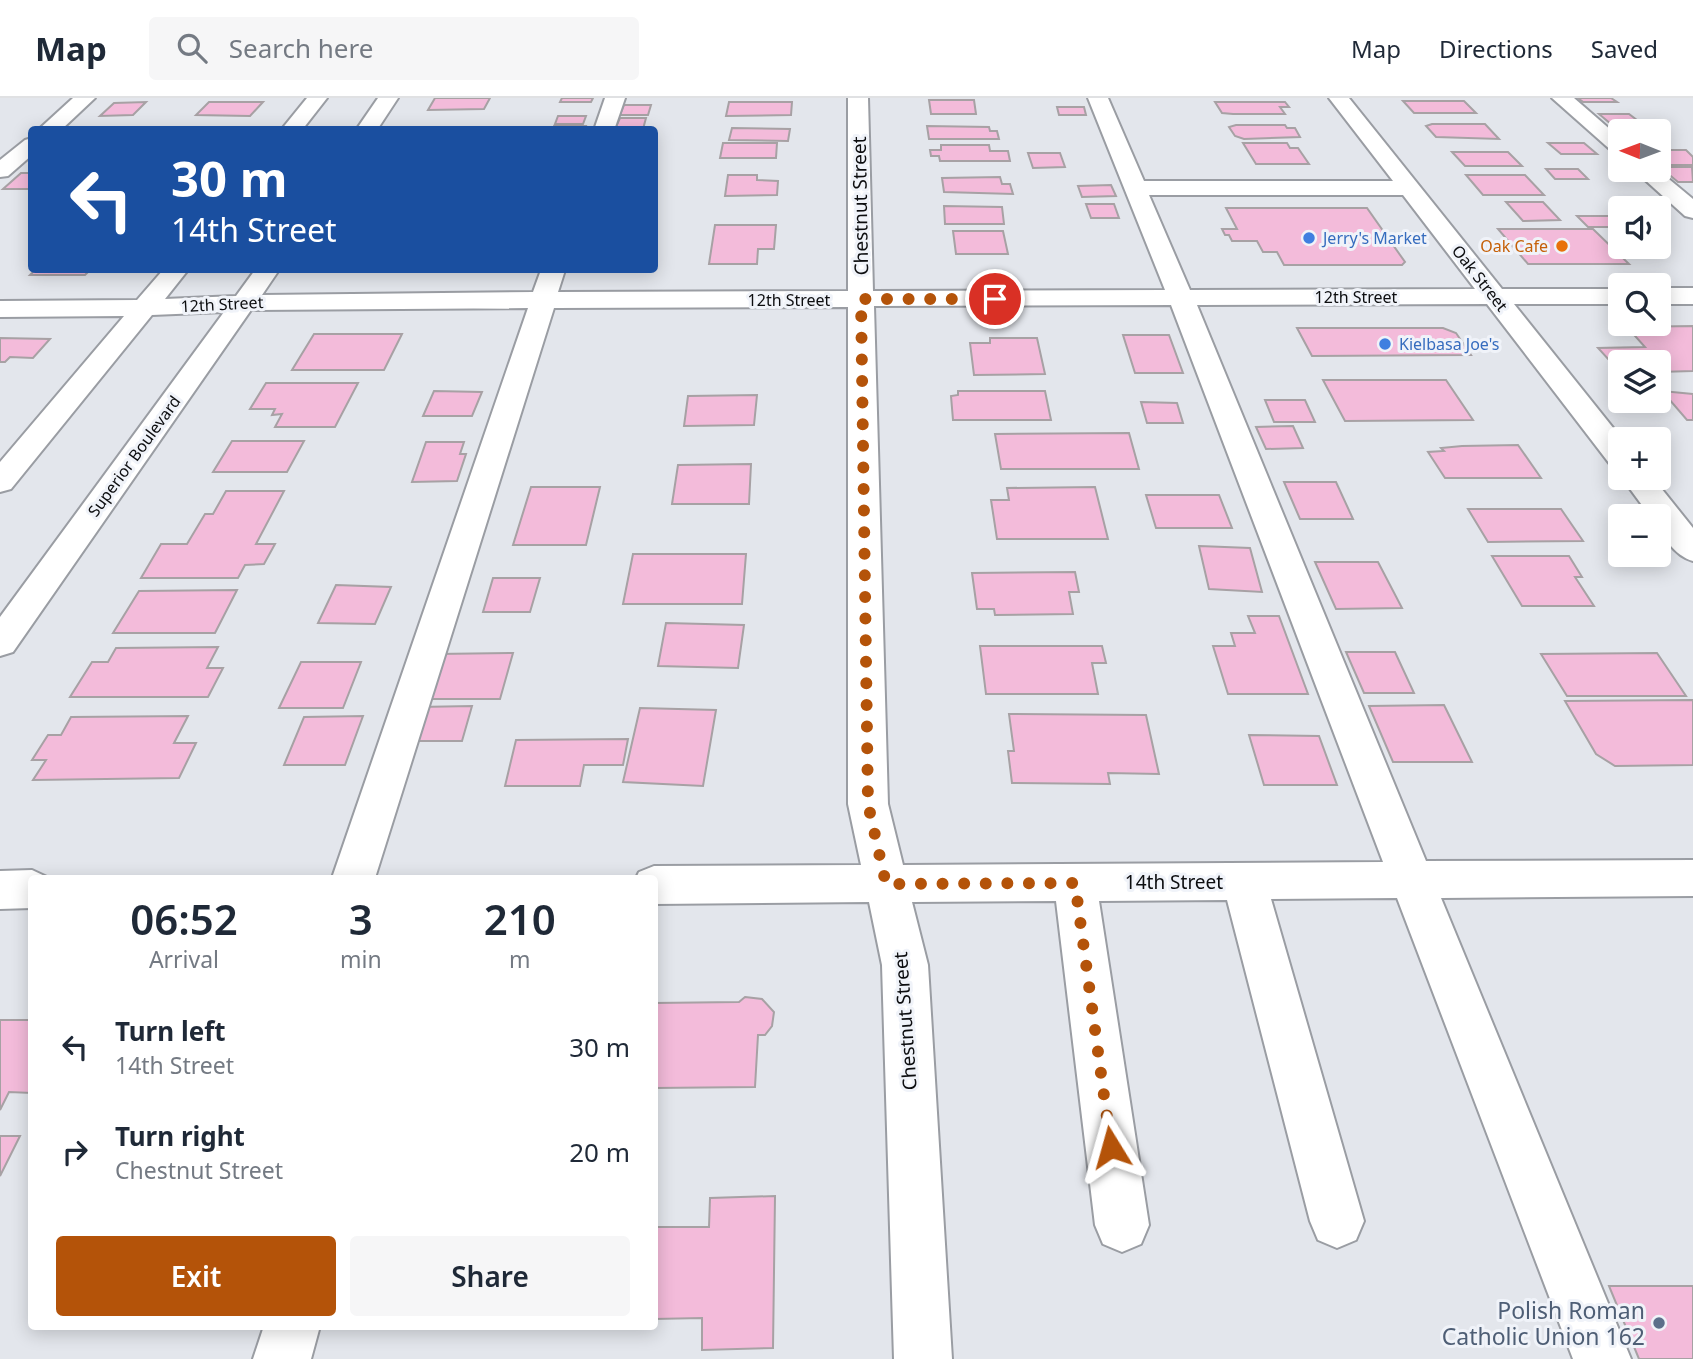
<!DOCTYPE html>
<html lang="en">
<head>
<meta charset="utf-8">
<style>
  body { margin:0; font-family:"Noto Sans",sans-serif; background:#f6f6f7; color:#1f2937; height:100vh; display:flex; flex-direction:column; font-size:26px; white-space:nowrap }
  * { box-sizing:border-box; margin:0 }
  p { font-size:23px; color:#747a83 }
  .icon { flex:none; width:38px; height:38px; fill:none; stroke:currentColor; stroke-width:2; stroke-linecap:round; stroke-linejoin:round }
  .map { position:relative; flex:1; overflow:hidden }
  .details { position:absolute; left:28px; top:777px; width:630px; height:455px; display:flex; flex-direction:column; background:#fff; border-radius:7px; box-shadow:0 4px 18px #0003 }
  .details>* { flex:none }
  .top-card { position:absolute; left:28px; top:28px; width:630px; height:147px; border-radius:7px; box-shadow:0 4px 18px #0003; background:#1a4fa0; color:#fff; overflow:hidden }
  .needle { width:46px; rotate:271deg }
  .buttons { position:absolute; left:1608px; top:21px; display:grid; gap:14px }
  .buttons a { display:grid; place-items:center; width:63px; height:63px; border-radius:7px; background:#fff; box-shadow:0 4px 18px #0003; font-size:35px }
  .pin { position:absolute; display:grid; place-items:center; width:60px; height:60px; color:#fff; margin:-30px; border:4px solid #fff; border-radius:50%; box-shadow:0 2px 7px #0007 }
  .me { position:absolute; width:77px; margin:-38px; rotate:352deg; stroke-linejoin:round; filter:drop-shadow(0 0 5px #0008) }
  .turn { display:flex; align-items:center; gap:24px; height:147px; padding:0 28px; font-size:32px }
  .turn .icon { width:91px; height:91px; stroke-width:2.5 }
  .turn b { display:block; font-size:49px; line-height:60px }
  .eta { display:flex; justify-content:space-evenly; align-items:center; height:119px; text-align:center }
  .eta b { font-size:42px; font-weight:600; line-height:49px }
  .button { display:flex; gap:14px; margin-top:auto; padding:14px 28px }
  .button a { flex:1; height:80px; border-radius:7px; background:#b45309; color:#fff; font-size:28px; font-weight:600; line-height:80px; text-align:center }
  .button a+a { background:#f6f6f7; color:#1f2937 }
  ul { padding:0; list-style:none }
  li { display:flex; align-items:center; gap:21px; height:105px; padding:0 28px }
  li div { flex:1 }
  li b { display:block; font-size:26px }
  li em { font-style:normal }
  header { display:flex; align-items:center; gap:42px; box-sizing:border-box; height:98px; padding:0 35px; background:#fff; border-bottom:2px solid #e0e1e3 }
  header strong { font-size:33px }
  nav { display:flex; gap:38px; margin-inline-start:auto; font-size:24px }
  .search { width:490px; height:63px; background:#f6f6f7; display:flex; align-items:center; gap:18px; box-sizing:border-box; padding:0 24px; border-radius:7px; color:#747a83; font-size:26px }
  .map>svg:first-child { display:block }
  .building { fill:#f3bbda; stroke:#a7a1a4; stroke-width:2 }
  .lines { fill:none; stroke-linecap:round; stroke-linejoin:round }
  .minor-casing { stroke:#9a9da3; stroke-width:4 }
  .minor { fill:#fff; fill-rule:evenodd }
  .route { stroke:#b45309; stroke-width:12; stroke-dasharray:0 21.6 }
  .shop-dot { fill:#3f7fe0; stroke:#f0f3f9; stroke-width:2.5 }
  .food-dot { fill:#e8710a; stroke:#f0f3f9; stroke-width:2.5 }
  .service-dot { fill:#5c6f8a; stroke:#f0f3f9; stroke-width:2.5 }
  .labels { text-anchor:middle; dominant-baseline:central; stroke-width:6; stroke-linejoin:round; paint-order:stroke }
  .far-shop-label { font-size:16px; fill:#366cbe; stroke:#f0f3f9; text-anchor:start }
  .far-food-label { font-size:16px; fill:#c56008; stroke:#f0f3f9; text-anchor:end }
  .far-street-label { font-size:16px; fill:#0c0d0f; stroke:#f0f3f9 }
  .street-label { font-size:19px; fill:#0c0d0f; stroke:#f0f3f9 }
  .near-service-label { font-size:23px; fill:#4e5e75; stroke:#f0f3f9; text-anchor:end }
</style>
</head>
<body>
<header>
<strong>Map</strong>
<div class="search"><svg class="icon" aria-label="search" viewBox="0 0 24 24"><circle cx="10" cy="10" r="6"/><path d="M15 15l6 6"/></svg>Search here</div>
<nav><a>Map</a><a>Directions</a><a>Saved</a></nav>
</header>
<div class="map">
<svg width="1693" height="1261" viewBox="0 0 1693 1261">
  <rect width="100%" height="100%" fill="#e3e6ec"/>
  <!-- building -->
  <g class="building">
    <path d="M435 0H490L484 11 428 12Z"/>
    <path d="M562 0H593L591 4H560Z"/>
    <path d="M1578 0H1611L1617 4H1583Z"/>
    <path d="M929 2H974L976 16H931Z"/>
    <path d="M1403 3H1464L1476 15H1414Z"/>
    <path d="M146 4 133 17 100 18 114 5Z"/>
    <path d="M209 4H263L250 18 196 17Z"/>
    <path d="M729 4H792L791 17 726 18Z"/>
    <path d="M1215 4H1285L1289 9H1280L1285 16H1233L1222 15Z"/>
    <path d="M624 7H651L648 17H620Z"/>
    <path d="M1057 9H1084L1086 17H1059Z"/>
    <path d="M1599 16H1629L1650 32H1618Z"/>
    <path d="M558 18H586L583 26H555Z"/>
    <path d="M620 20H646L643 31H615Z"/>
    <path d="M1432 26H1485L1499 41 1436 39 1426 28Z"/>
    <path d="M1236 27H1285L1287 30H1295L1300 39 1244 41 1235 38 1229 29Z"/>
    <path d="M554 28H586L585 32H552Z"/>
    <path d="M927 28 989 29 990 33H997L999 41H929Z"/>
    <path d="M418 29H479L477 32H416Z"/>
    <path d="M732 30 790 31 788 43 729 42Z"/>
    <path d="M723 45H777L776 60H720Z"/>
    <path d="M1243 45H1287L1290 50H1298L1309 66H1256Z"/>
    <path d="M1548 45H1584L1597 56H1561Z"/>
    <path d="M941 47H989L990 53H1008L1010 63H940L939 58H931L930 52H941Z"/>
    <path d="M1659 52H1686L1693 59V67H1665L1659 62Z"/>
    <path d="M1452 54H1508L1522 68H1465Z"/>
    <path d="M1028 55H1060L1065 69 1033 70Z"/>
    <path d="M1660 69H1692L1693 84H1678Z"/>
    <path d="M1546 71H1578L1588 81H1555Z"/>
    <path d="M21 75H32V91H3Z"/>
    <path d="M728 77H757V82L778 83 777 97 725 98Z"/>
    <path d="M1466 77H1525L1544 97H1483Z"/>
    <path d="M1000 79 1002 86H1010L1013 96 944 94 942 80Z"/>
    <path d="M1111 87 1116 98 1082 99 1078 88Z"/>
    <path d="M1506 104H1543L1560 122 1523 123Z"/>
    <path d="M1086 106H1114L1119 120H1091Z"/>
    <path d="M944 108 1002 109 1004 126H945Z"/>
    <path d="M1226 110H1367L1405 164 1402 167H1284L1277 154H1263L1257 143H1232L1229 137H1225L1222 131H1237Z"/>
    <path d="M1577 118H1611L1620 129H1588Z"/>
    <path d="M715 127H776L774 151H758L757 166H709Z"/>
    <path d="M1498 131H1593L1629 166H1528Z"/>
    <path d="M953 133H1003L1008 156H956Z"/>
    <path d="M35 172H90L85 177H30Z"/>
    <path d="M1693 228V273L1659 274V264H1620V274L1598 250 1645 249 1627 229Z"/>
    <path d="M1297 230H1443L1456 235 1471 257 1312 258Z"/>
    <path d="M314 236H402L384 272H292Z"/>
    <path d="M1123 237H1169L1183 275H1135Z"/>
    <path d="M0 240 50 241 33 260 10 259 5 264H0Z"/>
    <path d="M990 240H1037L1045 276 974 277 970 245H990Z"/>
    <path d="M1323 282H1446L1473 322 1345 323Z"/>
    <path d="M266 285H358L335 329H275L282 316 272 317 275 311H250Z"/>
    <path d="M434 293 482 294 472 318H423Z"/>
    <path d="M958 293H1045L1051 322H953L951 298 958 297Z"/>
    <path d="M1662 293 1693 296V322H1687Z"/>
    <path d="M757 297 754 327 684 328 688 298Z"/>
    <path d="M1265 302H1305L1315 324H1274Z"/>
    <path d="M1141 304 1177 305 1183 325H1147Z"/>
    <path d="M1293 328 1303 350 1266 351 1256 329Z"/>
    <path d="M1129 335 1139 371H1001L995 336Z"/>
    <path d="M232 343H304L287 374H213Z"/>
    <path d="M426 344H464L460 356H466L457 383 412 384Z"/>
    <path d="M1518 347 1541 380H1445L1428 354 1444 353 1441 350 1462 348Z"/>
    <path d="M751 366 749 406H672L678 367Z"/>
    <path d="M1284 384H1336L1353 421H1300Z"/>
    <path d="M531 389H600L586 447H513Z"/>
    <path d="M1095 389 1108 441H997L991 402H1009L1007 390Z"/>
    <path d="M226 393H284L256 446H275L264 466 245 467 238 480H141L161 446H187L205 416H213Z"/>
    <path d="M1146 397H1219L1232 430H1156Z"/>
    <path d="M1468 411H1561L1583 443 1488 444Z"/>
    <path d="M1199 448 1250 450 1262 494 1209 491Z"/>
    <path d="M633 456H746L742 506H623Z"/>
    <path d="M1492 458H1569L1582 479H1575L1594 508H1522Z"/>
    <path d="M1315 464H1378L1402 510 1336 511Z"/>
    <path d="M1075 474 1079 494H1069L1073 516 995 517 994 511H977L972 475Z"/>
    <path d="M493 480H540L530 514H483Z"/>
    <path d="M336 487 391 489 375 526 318 525Z"/>
    <path d="M237 492 215 535H113L139 493Z"/>
    <path d="M1248 518H1279L1308 596H1228L1213 548H1235L1231 535H1255Z"/>
    <path d="M666 525 744 527 738 570 658 568Z"/>
    <path d="M980 548H1102L1106 565H1092L1098 596H986Z"/>
    <path d="M218 549 207 570H223L208 599H70L92 564H108L116 550Z"/>
    <path d="M1346 554H1395L1414 595H1364Z"/>
    <path d="M513 555 500 601H421L436 556Z"/>
    <path d="M1657 555 1686 598H1567L1541 556Z"/>
    <path d="M301 564H361L343 610H279Z"/>
    <path d="M1693 602V667L1615 668 1596 656 1565 603Z"/>
    <path d="M1444 607 1472 664H1393L1369 608Z"/>
    <path d="M472 608 462 643H406L418 609Z"/>
    <path d="M640 610 716 612 703 688 623 684Z"/>
    <path d="M1009 616 1146 617 1159 676 1108 675 1110 686 1012 685 1008 653H1014Z"/>
    <path d="M188 618 174 645H196L179 680 33 682 46 662H32L48 637H61L71 619Z"/>
    <path d="M363 618 345 667H284L304 619Z"/>
    <path d="M1249 637 1319 638 1337 687H1264Z"/>
    <path d="M628 641 623 667H584L580 688H505L516 642Z"/>
    <path d="M745 899 762 901 774 914 772 928 765 937H758L755 989 654 990V905L739 904Z"/>
    <path d="M0 922H32V995L9 994 0 1012Z"/>
    <path d="M0 1038H20L0 1078Z"/>
    <path d="M775 1098 773 1250 702 1252V1220L654 1221V1129H709L710 1100Z"/>
    <path d="M1609 1188H1693V1261H1639Z"/>
  </g>
  <g class="lines">
    <!-- minor casing -->
    <g class="minor-casing">
      <g id="minor">
        <path d="M73 0H95L61 32H38Z"/>
        <path d="M307 0H327L302 32H281Z"/>
        <path d="M378 0H398L377 32H356Z"/>
        <path d="M605 0H625L614 32H594Z"/>
        <path d="M848 0H868L873 193 1165 192 1088 0H1108L1144 83H1393L1329 0H1349L1502 191H1620V206H1514L1622 341 1620 368 1609 365 1487 206 1197 207 1426 763 1693 762V798L1441 800 1631 1261H1573L1397 800 1271 801 1364 1123 1356 1142 1337 1150 1318 1142 1310 1123 1227 802 1099 803 1149 1127 1141 1146 1122 1154 1103 1146 1095 1127 1056 803 912 804 928 867 952 1261H894L882 867 869 804 654 806V780H636L639 774 654 768 861 767 848 706V209L554 210 375 780H332L528 210 251 212 13 554 0 558V519L224 214 152 217 11 391 0 394V364L124 218 0 219V203L137 202 163 172H188L165 201 236 198 255 172H279L262 197 533 194 541 172H565L558 194 848 193ZM1149 97H1403L1475 191 1190 192ZM1171 207 1383 764 903 767 888 706 874 208Z"/>
        <path d="M1552 0H1574L1620 40V56L1613 54Z"/>
        <path d="M32 40V57L8 78 0 79V62L25 42Z"/>
        <path d="M1634 72H1658L1693 101V120L1685 118Z"/>
        <rect x="1659" y="190" width="34" height="16"/>
        <path d="M1622 380H1653L1693 430V463C1675 458 1659 437 1659 418H1650Z"/>
        <path d="M32 772 49 780H32V810L0 811V773Z"/>
        <path d="M264 1228H320L311 1261H253Z"/>
      </g>
    </g>
    <!-- minor -->
    <use href="#minor" class="minor"/>
  </g>
  <g class="lines">
    <!-- route -->
    <path class="route" d="M995 201H861L868 706 886 786 1075 785 1111 1049"/>
  </g>
  <!-- markers -->
  <g class="shop-dot">
    <circle cx="1309" cy="140" r="7"/>
    <circle cx="1385" cy="246" r="7"/>
  </g>
  <circle class="food-dot" cx="1562" cy="148" r="7"/>
  <circle class="service-dot" cx="1659" cy="1225" r="7"/>
  <g class="labels">
    <!-- far-shop labels -->
    <g class="far-shop-label">
      <text x="1323" y="140">Jerry's Market</text>
      <text x="1399" y="246">Kielbasa Joe's</text>
    </g>
    <!-- far-food labels -->
    <g class="far-food-label">
      <text x="1548" y="148">Oak Cafe</text>
    </g>
    <!-- far-street labels -->
    <g class="far-street-label">
      <text transform="translate(1480 180) rotate(52)">Oak Street</text>
      <text x="1356" y="199">12th Street</text>
      <text x="789" y="202">12th Street</text>
      <text transform="translate(222 206) rotate(-3)">12th Street</text>
      <text transform="translate(134 358) rotate(-54)">Superior Boulevard</text>
    </g>
    <!-- street labels -->
    <g class="street-label">
      <text transform="translate(860 108) rotate(-91)">Chestnut Street</text>
      <text x="1174" y="784">14th Street</text>
      <text transform="translate(905 923) rotate(-94)">Chestnut Street</text>
    </g>
    <!-- near-service labels -->
    <g class="near-service-label">
      <text x="1645" y="1212">Polish Roman<tspan x="1645" dy="26">Catholic Union 162</tspan></text>
    </g>
  </g>
</svg>
<div class="buttons">
<a><svg class="needle" viewBox="-14 -14 28 28"><path d="M0-13l5 13h-10z" fill="#e53935"/><path d="M0 13l5-13h-10z" fill="#747a83"/></svg></a>
<a><svg class="icon" aria-label="sound" viewBox="0 0 24 24"><path d="M4 9h4l5-4v14l-5-4H4zM17 9q2 3 0 6"/></svg></a>
<a><svg class="icon" aria-label="search" viewBox="0 0 24 24"><circle cx="10" cy="10" r="6"/><path d="M15 15l6 6"/></svg></a>
<a><svg class="icon" aria-label="layers" viewBox="0 0 24 24"><path d="M12 4l9 5-9 5-9-5zM3 14l9 5 9-5"/></svg></a>
<a>+</a>
<a>−</a>
</div>
<div class="pin" style="left:995px;top:201px;background:#d93025"><svg class="icon" aria-label="arrive" viewBox="0 0 24 24"><path d="M6 21V4h12l-3 4 3 4H6"/></svg></div>
<svg class="me" style="left:1111px;top:1049px" viewBox="-20 -20 40 40"><path d="M0-17L14 15 0 8-14 15z" fill="#b45309" stroke="#fff" stroke-width="4"/></svg>
<div class="top-card">
<div class="turn"><svg class="icon" aria-label="left" viewBox="0 0 24 24"><path d="M17 20v-9H6M10 6l-5 5 5 5"/></svg><div><b>30 m</b>14th Street</div></div>
</div>
<section class="details">
<div class="eta">
<div><b>06:52</b><p>Arrival</p></div>
<div><b>3</b><p>min</p></div>
<div><b>210</b><p>m</p></div>
</div>
<ul>
<li><svg class="icon" aria-label="left" viewBox="0 0 24 24"><path d="M17 20v-9H6M10 6l-5 5 5 5"/></svg><div><b>Turn left</b><p>14th Street</p></div><em>30 m</em></li>
<li><svg class="icon" aria-label="right" viewBox="0 0 24 24"><path d="M7 20v-9h11M14 6l5 5-5 5"/></svg><div><b>Turn right</b><p>Chestnut Street</p></div><em>20 m</em></li>
</ul>
<div class="button"><a>Exit</a><a>Share</a></div>
</section>
</div>
</body>
</html>
